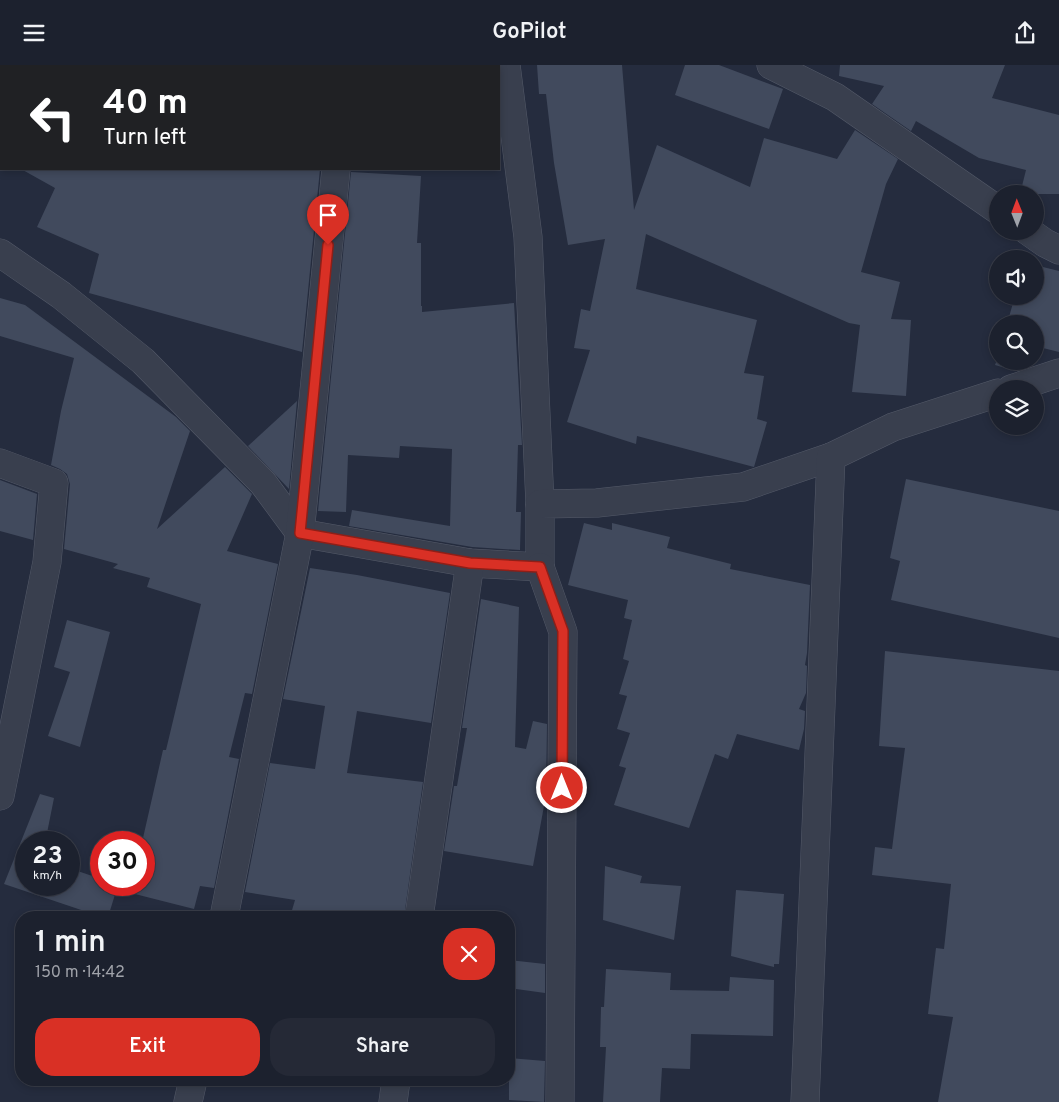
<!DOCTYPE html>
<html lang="en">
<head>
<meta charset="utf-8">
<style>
  body { margin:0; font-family:Overpass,sans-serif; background:#252936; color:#f1f3f6; height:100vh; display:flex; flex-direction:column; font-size:19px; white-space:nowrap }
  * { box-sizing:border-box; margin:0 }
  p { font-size:16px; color:#a0a3aa }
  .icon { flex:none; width:28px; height:28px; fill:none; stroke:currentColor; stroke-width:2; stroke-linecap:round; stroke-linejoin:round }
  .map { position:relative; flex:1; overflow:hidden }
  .side { position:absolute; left:15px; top:846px; width:500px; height:175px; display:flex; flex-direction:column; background:#1c212e; border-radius:20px; box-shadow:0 2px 8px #0003,0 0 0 1px #3a3e4a }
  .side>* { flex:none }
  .guide { position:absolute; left:0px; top:0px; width:500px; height:105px; box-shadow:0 2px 8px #0003,0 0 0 1px #3a3e4a; background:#202124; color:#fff; overflow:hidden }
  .needle { width:32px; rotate:359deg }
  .buttons { position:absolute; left:989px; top:120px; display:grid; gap:10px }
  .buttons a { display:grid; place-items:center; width:55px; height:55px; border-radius:50%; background:#1c212e; box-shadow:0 2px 8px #0003,0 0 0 1px #3a3e4a; font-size:25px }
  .speed { position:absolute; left:15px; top:766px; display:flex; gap:10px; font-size:25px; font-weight:700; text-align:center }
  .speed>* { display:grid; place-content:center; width:65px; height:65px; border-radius:50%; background:#1c212e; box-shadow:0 2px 8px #0003,0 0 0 1px #3a3e4a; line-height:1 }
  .speed small { font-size:12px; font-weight:400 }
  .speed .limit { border:8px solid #d22; background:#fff; color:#111 }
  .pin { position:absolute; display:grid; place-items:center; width:42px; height:42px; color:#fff; margin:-51px -21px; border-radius:50% 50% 50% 0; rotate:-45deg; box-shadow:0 0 5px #0007 }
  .pin .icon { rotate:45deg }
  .me { position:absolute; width:55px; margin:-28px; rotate:0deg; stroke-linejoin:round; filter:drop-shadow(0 0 4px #0008) }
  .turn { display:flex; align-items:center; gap:18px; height:105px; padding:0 20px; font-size:22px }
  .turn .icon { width:65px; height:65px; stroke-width:2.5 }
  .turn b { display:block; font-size:35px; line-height:42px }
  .round { display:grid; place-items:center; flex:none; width:52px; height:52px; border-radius:20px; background:#252936 }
  .overview { display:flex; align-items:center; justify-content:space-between; height:85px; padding:0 20px }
  h1 { font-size:30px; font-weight:600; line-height:38px }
  .action { display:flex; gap:10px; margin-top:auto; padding:10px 20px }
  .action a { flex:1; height:58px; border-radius:20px; background:#d93025; color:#fff; font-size:20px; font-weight:600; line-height:58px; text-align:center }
  .action a+a { background:#252936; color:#f1f3f6 }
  header { display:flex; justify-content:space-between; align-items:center; height:65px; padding:0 20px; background:#1c212e; font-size:22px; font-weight:600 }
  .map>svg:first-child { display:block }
  .building { fill:#414a5d }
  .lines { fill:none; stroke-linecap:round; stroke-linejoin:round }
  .street-casing { stroke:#545a69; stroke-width:29 }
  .street { stroke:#393f4e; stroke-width:28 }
  .route-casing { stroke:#8d1f18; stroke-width:12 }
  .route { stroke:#d93025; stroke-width:9 }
</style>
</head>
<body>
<header><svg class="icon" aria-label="menu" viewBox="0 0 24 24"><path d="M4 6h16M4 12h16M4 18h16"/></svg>GoPilot<svg class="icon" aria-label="share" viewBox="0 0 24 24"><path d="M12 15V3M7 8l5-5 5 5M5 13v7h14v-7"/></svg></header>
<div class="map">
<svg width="1059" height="1037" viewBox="0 0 1059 1037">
  <rect width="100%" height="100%" fill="#252c3e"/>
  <!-- building -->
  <g class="building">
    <path d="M537 0H622L634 145 657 80 750 122 764 73 837 94 855 65 898 94 886 119 861 207 900 217 891 254 911 255 906 331 852 327 860 260 849 258 646 169 636 224 757 255 744 308 764 311 757 354 767 357 754 402 637 371 636 379 567 357 590 285 574 283 581 244 590 246 605 174 568 180 554 98 546 29H539Z"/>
    <path d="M685 0H719L783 24 769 64 675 30Z"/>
    <path d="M840 0H1005L992 33 1059 50V129H1020L1026 105 979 93 916 56 911 66 872 39 884 21 839 11Z"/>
    <path d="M21 104H320L302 287 89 228 99 189 37 162 55 123Z"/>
    <path d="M351 107 421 111 417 178H421V241H422V247L514 238 522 380H518L516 447H521L520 485 472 482 349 461 352 445 450 461 452 384 400 381 399 393 348 390 346 447 318 446Z"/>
    <path d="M1035 200 1059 206V287L1035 281V259H1007L1015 231H1035Z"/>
    <path d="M0 233 25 240 176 352 190 366 157 464 225 402 252 429 227 486 278 499 252 629 245 628 229 692 239 694 214 823 200 821 194 844 127 827 129 820H144V778H140L141 772 143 773 163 685H166L201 539 147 522 150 513 113 503 118 499 64 484 70 419 67 409 60 404 51 400 61 346 74 293 0 271Z"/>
    <path d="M998 292V296H1028L1026 303 1016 306 995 300Z"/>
    <path d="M297 336 289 424 248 381Z"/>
    <path d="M906 414 1059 446V573L891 535 900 496 890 493Z"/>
    <path d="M0 415 37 429 33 475 0 466Z"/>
    <path d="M584 458 612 465V458L670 472 667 483 731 499 730 504 810 520 807 588 805 600 807 601 806 628 799 644 805 646 804 664 799 685 737 669 728 694 715 689 689 763 614 740 626 703 619 701 630 668 617 664 627 631 619 629 629 596 623 594 632 555 624 553 628 535 568 520Z"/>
    <path d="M310 503 357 510 450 528 431 658 357 646 347 708 423 717 404 852H290L295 835 245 827 270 698 315 704 325 641 283 634Z"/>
    <path d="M481 534 519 542 515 682 526 684 533 656 547 659 546 730 533 801 444 786 454 721H457L467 663H462Z"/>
    <path d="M67 555 110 567 80 682 48 671 70 607 54 602Z"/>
    <path d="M885 586 1059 606V1037H938L953 952 928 949 936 883 944 884 951 819 872 810 875 782 892 784 905 683 879 681Z"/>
    <path d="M40 729 54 733 45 778H26V820H69V803L101 814V820H118L108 852H102L4 819Z"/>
    <path d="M605 801 642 811 640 818 681 821 674 875 603 855Z"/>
    <path d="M736 825 784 829 779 899H774V902L731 891Z"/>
    <path d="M509 895 545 899V928L509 923Z"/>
    <path d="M606 904 671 908 670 925 729 926 730 912 774 915 773 971 691 969 690 1004 662 1003 660 1037H603L606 982H600L601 942H604Z"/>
    <path d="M509 993 545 996 544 1037 509 1035Z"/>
  </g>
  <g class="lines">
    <!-- street casing -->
    <g class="street-casing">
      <g id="street">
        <path d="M506 0 528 172 540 439"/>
        <path d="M771 0 835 32 998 145"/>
        <path d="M346 1V0"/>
        <path d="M1028 166 1045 178 1059 185"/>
        <path d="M0 188 61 230 143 296 263 418 300 468 470 498 540 502V439L597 438 743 422 831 392"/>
        <path d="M1011 324 1059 308"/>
        <path d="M0 398 54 418 47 497 0 731"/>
        <path d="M540 502 563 567 560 1037"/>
        <path d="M224 852 300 468 336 104"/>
        <path d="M419 852 470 498"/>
        <path d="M188 1037 193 1015"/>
        <path d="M393 1037 396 1015"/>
        <path d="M805 1037 831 392 893 362 998 328"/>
      </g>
    </g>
    <!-- street -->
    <use href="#street" class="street"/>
  </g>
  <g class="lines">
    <!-- route casing -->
    <g class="route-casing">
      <path id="route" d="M328 180 300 468 470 498 540 502 563 566 562 723"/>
    </g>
    <!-- route -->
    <use href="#route" class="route"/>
  </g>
</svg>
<div class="buttons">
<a><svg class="needle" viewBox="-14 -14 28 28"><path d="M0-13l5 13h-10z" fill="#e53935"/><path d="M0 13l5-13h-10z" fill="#a0a3aa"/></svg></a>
<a><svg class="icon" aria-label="sound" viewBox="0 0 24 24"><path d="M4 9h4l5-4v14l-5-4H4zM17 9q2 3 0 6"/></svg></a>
<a><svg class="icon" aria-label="search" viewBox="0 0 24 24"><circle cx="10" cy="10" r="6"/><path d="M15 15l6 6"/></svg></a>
<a><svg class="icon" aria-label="layers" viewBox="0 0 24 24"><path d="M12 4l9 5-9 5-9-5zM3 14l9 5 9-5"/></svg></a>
</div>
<div class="speed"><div>23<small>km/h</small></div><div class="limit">30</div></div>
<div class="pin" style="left:328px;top:180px;background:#d93025"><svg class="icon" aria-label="arrive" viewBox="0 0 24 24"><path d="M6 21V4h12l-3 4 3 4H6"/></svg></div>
<svg class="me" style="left:562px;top:723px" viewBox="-20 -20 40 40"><circle r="17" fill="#d93025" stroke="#fff" stroke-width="3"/><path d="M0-11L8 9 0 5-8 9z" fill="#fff"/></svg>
<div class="guide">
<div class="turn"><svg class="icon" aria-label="left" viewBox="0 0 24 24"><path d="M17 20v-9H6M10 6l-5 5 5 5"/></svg><div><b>40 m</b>Turn left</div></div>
</div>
<section class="side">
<div class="overview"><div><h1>1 min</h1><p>150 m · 14:42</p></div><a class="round" style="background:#d93025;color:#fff"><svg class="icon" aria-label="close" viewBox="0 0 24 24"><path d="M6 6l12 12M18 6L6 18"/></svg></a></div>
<div class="action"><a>Exit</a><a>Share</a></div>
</section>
</div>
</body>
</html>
